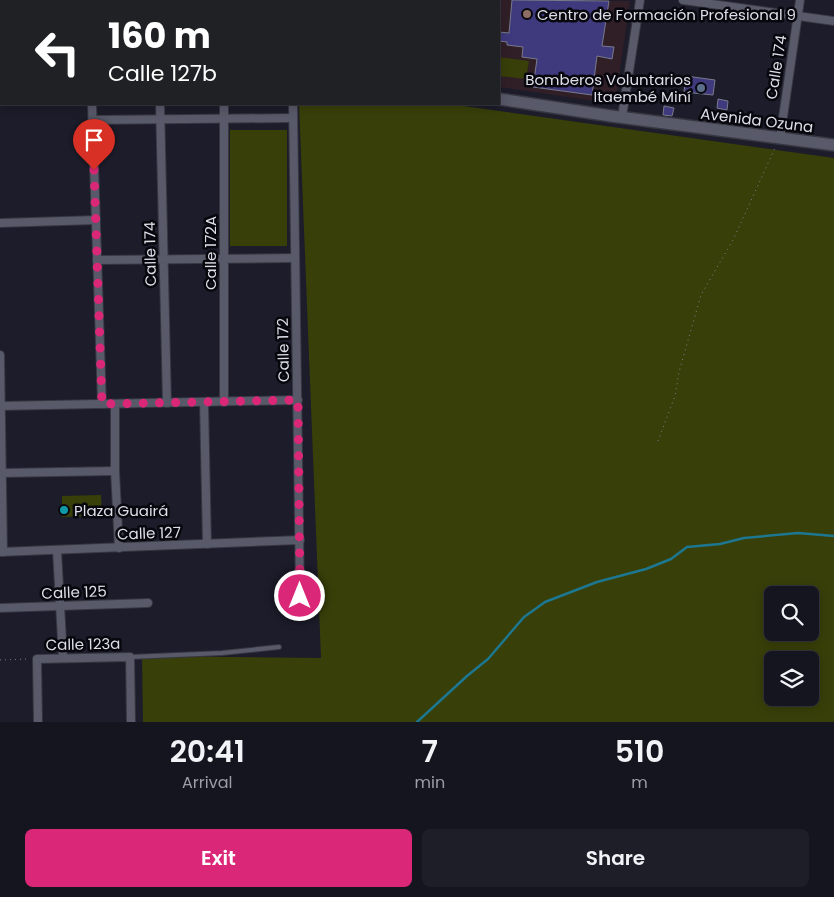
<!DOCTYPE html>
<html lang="en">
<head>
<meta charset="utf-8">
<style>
  body { margin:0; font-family:Poppins,sans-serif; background:#1e1e29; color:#f1f3f6; height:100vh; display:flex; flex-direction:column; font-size:19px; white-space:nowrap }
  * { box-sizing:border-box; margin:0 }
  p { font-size:16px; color:#9d9fa5 }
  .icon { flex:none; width:28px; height:28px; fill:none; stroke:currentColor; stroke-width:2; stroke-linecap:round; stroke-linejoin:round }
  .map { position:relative; height:722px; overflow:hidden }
  .drawer { display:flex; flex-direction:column; background:#151520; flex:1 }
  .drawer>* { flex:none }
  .hud { position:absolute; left:0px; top:0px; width:500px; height:105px; box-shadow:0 2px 12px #0003,0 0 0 1px #34343e; background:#202124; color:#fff; overflow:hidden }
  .controls { position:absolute; left:764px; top:586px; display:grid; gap:10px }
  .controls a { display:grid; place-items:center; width:55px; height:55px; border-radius:8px; background:#151520; box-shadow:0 2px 12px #0003,0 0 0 1px #34343e; font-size:25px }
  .pin { position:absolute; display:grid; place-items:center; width:42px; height:42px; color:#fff; margin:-51px -21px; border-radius:50% 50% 50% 0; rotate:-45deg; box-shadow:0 0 5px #0007 }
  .pin .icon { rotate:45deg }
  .me { position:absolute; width:55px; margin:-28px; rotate:0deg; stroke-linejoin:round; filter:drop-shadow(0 0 4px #0008) }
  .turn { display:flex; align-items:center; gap:18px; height:105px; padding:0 25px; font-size:22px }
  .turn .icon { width:65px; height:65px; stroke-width:2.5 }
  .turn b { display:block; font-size:35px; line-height:42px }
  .eta { display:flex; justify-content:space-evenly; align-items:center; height:85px; text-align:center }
  .eta b { font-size:30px; font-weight:600; line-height:35px }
  .button { display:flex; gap:10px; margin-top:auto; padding:10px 25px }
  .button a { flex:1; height:58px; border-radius:8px; background:#db2777; color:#fff; font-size:20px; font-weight:600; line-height:58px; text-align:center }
  .button a+a { background:#1e1e29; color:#f1f3f6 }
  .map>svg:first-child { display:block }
  .education { fill:#301f27 }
  .green { fill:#383f09; fill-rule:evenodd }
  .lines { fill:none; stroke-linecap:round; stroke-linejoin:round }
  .stream { stroke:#1d7790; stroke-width:2.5 }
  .building { fill:#3f3a7e; stroke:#797a8b }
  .lane-casing { stroke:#363741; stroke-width:6 }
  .street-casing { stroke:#363741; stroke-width:10 }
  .secondary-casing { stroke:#363741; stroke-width:14 }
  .path { stroke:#7e7f8b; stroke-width:1; stroke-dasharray:1 4; stroke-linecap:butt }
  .lane { stroke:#585969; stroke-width:4 }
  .street { stroke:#585969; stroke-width:8 }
  .secondary { stroke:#585969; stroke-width:11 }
  .route { stroke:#db2777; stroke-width:9; stroke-dasharray:0 16.2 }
  .education-dot { fill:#8d6e63; stroke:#07070d; stroke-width:2 }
  .service-dot { fill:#5c6f8a; stroke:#07070d; stroke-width:2 }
  .culture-dot { fill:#0f9aa8; stroke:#07070d; stroke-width:2 }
  .labels { text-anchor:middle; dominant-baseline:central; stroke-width:5; stroke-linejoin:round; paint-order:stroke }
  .poi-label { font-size:15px; fill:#dedfe9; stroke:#07070d; text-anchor:start }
  .street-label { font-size:15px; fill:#dedfe9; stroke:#07070d }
</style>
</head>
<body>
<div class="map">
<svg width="834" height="722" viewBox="0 0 834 722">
  <rect width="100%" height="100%" fill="#1c1c2a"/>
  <!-- education -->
  <path class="education" d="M494 0 630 1 615 104 499 87V1H494Z"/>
  <!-- green -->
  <g class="green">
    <path d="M499 57 529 61 526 79 499 76Z"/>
    <path d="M299 104H449L834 158V722H143L142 656 321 658ZM772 595H810V632H772ZM772 660H810V698H772Z"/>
    <rect x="230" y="130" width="57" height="116"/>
    <path d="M101 495 102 516 62 517V496Z"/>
  </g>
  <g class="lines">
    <!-- stream -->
    <path class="stream" d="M417 722 467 676 488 659 524 617 545 602 597 582 646 569 671 559 687 547 720 544 744 538 798 533 834 536"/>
  </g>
  <!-- building -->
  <g class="building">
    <path d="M512 0 609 1 602 46 614 47 612 59 597 56 592 95 533 87 537 59 522 57 523 47 507 45V42L499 41V32L509 33Z"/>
    <path d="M686 76 715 80 713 95 684 92Z"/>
    <path d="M718 99 728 101 727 110 717 108Z"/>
    <path d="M664 106 674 108 672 116 663 115Z"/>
  </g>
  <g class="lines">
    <!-- lane casing -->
    <g class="lane-casing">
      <path id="lane" d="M130 657 222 653 279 647"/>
    </g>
    <!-- street casing -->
    <g class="street-casing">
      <g id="street">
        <path d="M683 0 834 21"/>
        <path d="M29 1V0"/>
        <path d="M141 1V0"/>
        <path d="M244 1V0"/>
        <path d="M343 1V0"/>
        <path d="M488 1V0"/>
        <path d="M92 104 102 404"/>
        <path d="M160 104 167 403"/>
        <path d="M224 104V402"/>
        <path d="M293 104 300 596"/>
        <path d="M622 117 640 0"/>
        <path d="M92 120 293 118"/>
        <path d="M780 138 800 0"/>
        <path d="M0 223 96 220"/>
        <path d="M97 260 295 258"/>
        <path d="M0 355 3 552"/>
        <path d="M204 402 207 544"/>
        <path d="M115 404V471L119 548"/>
        <path d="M0 406 298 400"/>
        <path d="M2 473 115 471"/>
        <path d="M57 551 63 658"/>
        <path d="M0 552 300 540"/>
        <path d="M0 608 148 603"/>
        <path d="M38 722 37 659 130 657 131 722"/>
      </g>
    </g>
    <!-- secondary casing -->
    <g class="secondary-casing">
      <g id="secondary">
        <path d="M0 26H1"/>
        <path d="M499 99 611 116 834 145"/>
      </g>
    </g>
    <!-- path -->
    <g class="path">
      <path d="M658 441 675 396 679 372 701 295 733 240 775 148"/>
      <path d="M0 660 29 659"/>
    </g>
    <!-- lane -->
    <use href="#lane" class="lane"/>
    <!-- street -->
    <use href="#street" class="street"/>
    <!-- secondary -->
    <use href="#secondary" class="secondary"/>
  </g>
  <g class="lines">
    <!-- route -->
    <path class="route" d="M94 170 102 404 298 400 300 596"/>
  </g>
  <!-- markers -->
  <circle class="education-dot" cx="527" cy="14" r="5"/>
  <circle class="service-dot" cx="701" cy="88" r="5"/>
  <circle class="culture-dot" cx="64" cy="510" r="5"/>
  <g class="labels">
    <!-- poi labels -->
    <g class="poi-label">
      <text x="537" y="14">Centro de Formación Profesional 9</text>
      <text x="691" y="79" text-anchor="end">Bomberos Voluntarios<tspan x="691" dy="17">Itaembé Miní</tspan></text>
      <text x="74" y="510">Plaza Guairá</text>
    </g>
    <!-- street labels -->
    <g class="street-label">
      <text transform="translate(776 67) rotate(-81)">Calle 174</text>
      <text transform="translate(757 120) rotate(7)">Avenida Ozuna</text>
      <text transform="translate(210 253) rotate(-90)">Calle 172A</text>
      <text transform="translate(150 254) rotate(-91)">Calle 174</text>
      <text transform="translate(283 350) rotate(-91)">Calle 172</text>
      <text transform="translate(149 533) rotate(-2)">Calle 127</text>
      <text transform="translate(74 592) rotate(-2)">Calle 125</text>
      <text transform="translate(83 644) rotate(-1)">Calle 123a</text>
    </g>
  </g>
</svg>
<div class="controls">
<a><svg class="icon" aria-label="search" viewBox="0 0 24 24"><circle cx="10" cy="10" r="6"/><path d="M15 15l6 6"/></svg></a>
<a><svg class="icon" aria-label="layers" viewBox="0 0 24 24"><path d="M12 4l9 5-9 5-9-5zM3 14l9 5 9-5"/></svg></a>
</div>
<div class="pin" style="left:94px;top:170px;background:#d93025"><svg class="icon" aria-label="arrive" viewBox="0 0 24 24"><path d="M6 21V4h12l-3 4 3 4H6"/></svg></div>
<svg class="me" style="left:300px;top:596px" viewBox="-20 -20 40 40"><circle r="17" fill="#db2777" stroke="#fff" stroke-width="3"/><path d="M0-11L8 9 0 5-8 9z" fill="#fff"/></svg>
<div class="hud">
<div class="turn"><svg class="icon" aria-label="left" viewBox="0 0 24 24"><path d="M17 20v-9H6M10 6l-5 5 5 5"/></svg><div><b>160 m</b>Calle 127b</div></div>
</div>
</div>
<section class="drawer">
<div class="eta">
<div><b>20:41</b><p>Arrival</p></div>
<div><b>7</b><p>min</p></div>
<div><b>510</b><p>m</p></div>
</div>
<div class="button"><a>Exit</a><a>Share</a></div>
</section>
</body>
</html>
